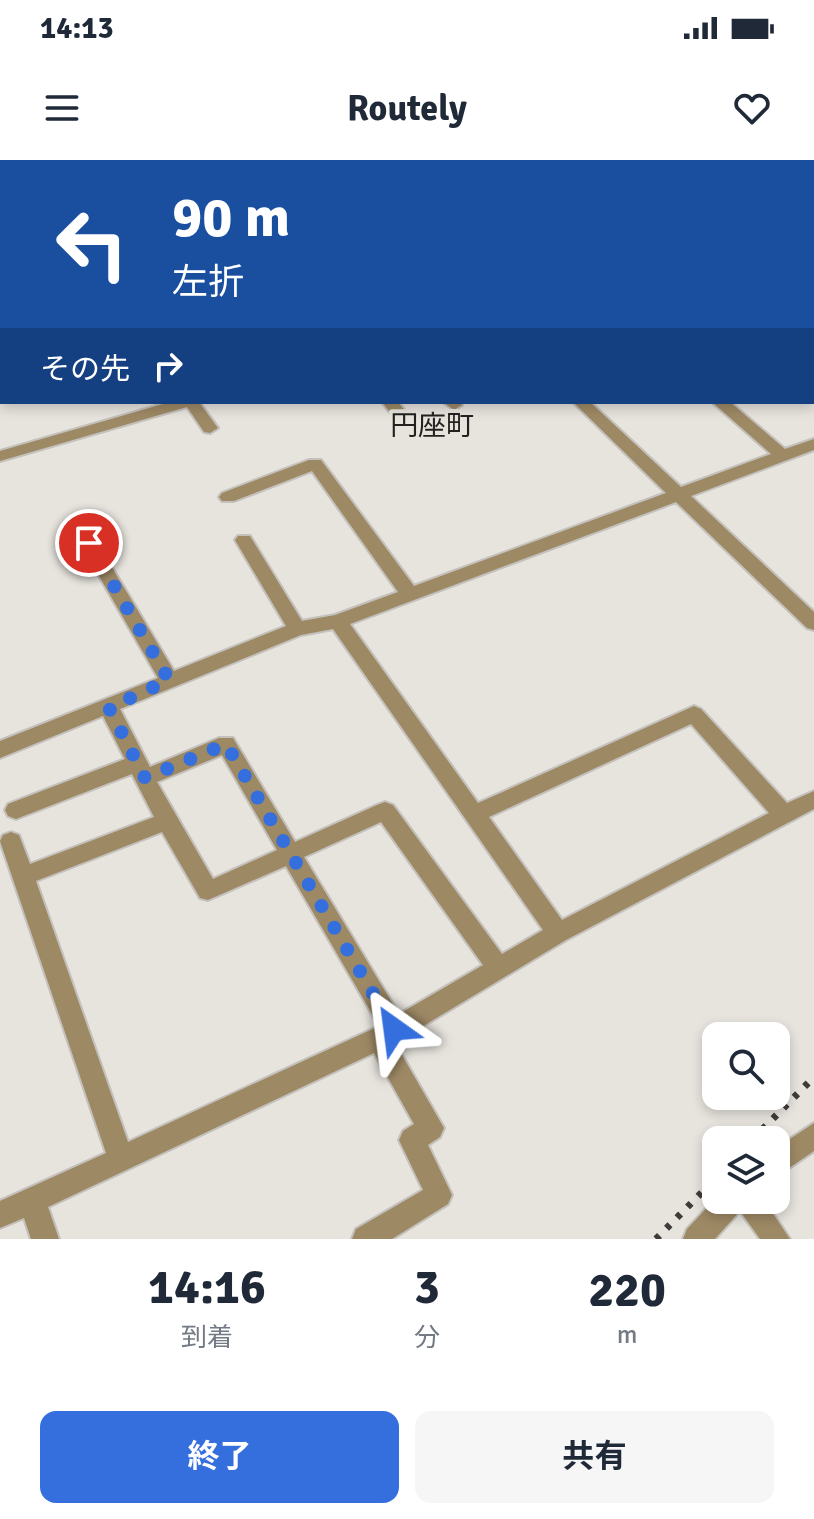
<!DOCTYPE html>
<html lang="ja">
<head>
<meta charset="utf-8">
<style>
  body { margin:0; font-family:Signika,"Noto Sans JP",sans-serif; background:#f6f6f7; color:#1f2937; height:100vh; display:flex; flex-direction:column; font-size:30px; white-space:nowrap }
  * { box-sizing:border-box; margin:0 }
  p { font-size:26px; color:#747a83 }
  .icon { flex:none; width:44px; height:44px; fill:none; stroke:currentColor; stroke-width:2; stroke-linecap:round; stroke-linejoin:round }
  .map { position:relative; height:1079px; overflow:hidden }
  .panel { display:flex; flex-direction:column; background:#fff; flex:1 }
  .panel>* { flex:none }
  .banner { position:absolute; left:0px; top:0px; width:814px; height:244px; box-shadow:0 4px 12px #0003; background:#1a4fa0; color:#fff; overflow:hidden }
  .controls { position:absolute; left:702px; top:862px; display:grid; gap:16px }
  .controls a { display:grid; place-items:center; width:88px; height:88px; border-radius:16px; background:#fff; box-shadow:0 4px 12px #0003; font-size:40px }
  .pin { position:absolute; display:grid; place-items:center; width:68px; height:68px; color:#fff; margin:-34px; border:4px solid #fff; border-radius:50%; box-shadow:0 2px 8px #0007 }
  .me { position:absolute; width:88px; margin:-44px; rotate:329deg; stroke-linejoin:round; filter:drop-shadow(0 0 6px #0008) }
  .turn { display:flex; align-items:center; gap:28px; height:168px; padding:0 40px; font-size:36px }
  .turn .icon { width:104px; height:104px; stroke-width:2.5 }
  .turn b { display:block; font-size:56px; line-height:68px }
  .then { display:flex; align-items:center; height:76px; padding:0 40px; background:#0003; gap:16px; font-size:30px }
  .eta { display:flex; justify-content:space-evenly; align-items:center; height:136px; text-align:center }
  .eta b { font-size:48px; font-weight:700; line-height:56px }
  .primary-button { display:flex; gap:16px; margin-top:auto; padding:16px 40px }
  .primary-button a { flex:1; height:92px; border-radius:16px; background:#356fde; color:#fff; font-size:32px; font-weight:700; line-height:92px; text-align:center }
  .primary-button a+a { background:#f6f6f7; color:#1f2937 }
  .status { display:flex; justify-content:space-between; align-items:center; height:56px; padding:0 40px; background:#fff; direction:ltr }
  .status svg { height:22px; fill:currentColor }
  header { display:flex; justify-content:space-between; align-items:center; height:104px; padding:0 40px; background:#fff; font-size:36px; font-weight:700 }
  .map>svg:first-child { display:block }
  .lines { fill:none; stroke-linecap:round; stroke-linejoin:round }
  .minor-casing { stroke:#c4c1bc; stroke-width:4 }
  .minor { fill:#9e8965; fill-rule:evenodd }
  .rail { stroke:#3e3b39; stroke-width:7; stroke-dasharray:5 10; stroke-linecap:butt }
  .route { stroke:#356fde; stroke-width:14; stroke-dasharray:0 25.2 }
  .labels { text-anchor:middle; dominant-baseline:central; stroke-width:8; stroke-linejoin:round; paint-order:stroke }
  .quarter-label { font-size:28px; fill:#23211f; stroke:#e7e4de }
</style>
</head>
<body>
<div class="status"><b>14:13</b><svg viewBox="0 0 49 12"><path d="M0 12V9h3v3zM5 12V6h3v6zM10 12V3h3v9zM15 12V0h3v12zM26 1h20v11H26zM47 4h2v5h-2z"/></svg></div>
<header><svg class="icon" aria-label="menu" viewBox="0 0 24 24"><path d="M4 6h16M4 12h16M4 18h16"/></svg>Routely<svg class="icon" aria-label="heart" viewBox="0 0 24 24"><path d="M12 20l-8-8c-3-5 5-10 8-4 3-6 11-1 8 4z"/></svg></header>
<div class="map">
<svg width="814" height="1079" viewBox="0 0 814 1079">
  <rect width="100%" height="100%" fill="#e7e4de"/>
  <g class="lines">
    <!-- minor casing -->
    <g class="minor-casing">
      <g id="minor">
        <path d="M319 0H332L333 2H320Z"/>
        <rect x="0" y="53" width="2" height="11"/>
        <rect x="812" y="126" width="2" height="9"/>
        <path d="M812 171 814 172V182L812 181Z"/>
        <path d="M2 180V190L0 191V181Z"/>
        <path d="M814 212V222L812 223V213Z"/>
        <path d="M170 242H199L218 268 210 273 204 272 187 247 0 301V291Z"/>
        <path d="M382 242H398L409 256 401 261 395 259Z"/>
        <path d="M443 242H460L462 245 454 250Z"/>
        <path d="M573 242H590L681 327 771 294 712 242H730L785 289 814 279V290L691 336 814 452V470L807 468 676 342 350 464 478 643 694 546 701 549 787 643 814 631V649L566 780 395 883 444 968 440 977 428 985 452 1035 448 1044 392 1079H352L356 1069 423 1030 399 980 403 971 414 964 374 893 48 1047 59 1079H31L24 1058 0 1068V1041L106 993 0 681 3 675 11 672 19 675 30 704 154 657 132 614 16 659 8 656 5 650 8 644 125 599 103 556 0 598V581L158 518 80 383 83 379H95L174 511 286 466 235 380 238 376H250L302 461 335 455 398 432 312 311 234 341H222L219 337 222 333 309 300H321L414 426 666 333ZM333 469 543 770 502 794 393 645 385 642 377 645 295 682 233 578H219L150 607 120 549 301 475ZM691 564 769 653 562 760 489 657ZM222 595 277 690 213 719 157 622ZM381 662 483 805 399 854 304 697ZM162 672 200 738 208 740 286 706 379 866 128 982 36 721Z"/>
        <path d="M814 963V991L776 1017V988Z"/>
        <path d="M716 1038 764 1040 790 1079H760L740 1051 715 1079H683L687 1069Z"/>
      </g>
    </g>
    <!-- minor -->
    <use href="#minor" class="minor"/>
    <!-- rail -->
    <g class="rail">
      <path d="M752 980 814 917"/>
      <path d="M656 1079 716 1018"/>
    </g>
  </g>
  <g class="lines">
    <!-- route -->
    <path class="route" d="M89 383 169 520 109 548 145 618 226 584 394 869"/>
  </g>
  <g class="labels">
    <!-- quarter labels -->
    <g class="quarter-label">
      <text x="432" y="266">円座町</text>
    </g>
  </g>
</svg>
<div class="controls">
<a><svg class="icon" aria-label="search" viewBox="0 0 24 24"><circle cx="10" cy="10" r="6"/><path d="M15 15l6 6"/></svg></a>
<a><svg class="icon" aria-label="layers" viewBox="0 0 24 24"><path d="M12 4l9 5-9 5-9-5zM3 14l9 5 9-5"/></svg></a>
</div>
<div class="pin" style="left:89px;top:383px;background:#d93025"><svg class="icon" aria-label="arrive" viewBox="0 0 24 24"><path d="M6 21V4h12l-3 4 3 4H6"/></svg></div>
<svg class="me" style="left:394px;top:869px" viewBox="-20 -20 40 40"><path d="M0-17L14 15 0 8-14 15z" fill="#356fde" stroke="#fff" stroke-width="4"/></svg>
<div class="banner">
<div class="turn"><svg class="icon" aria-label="left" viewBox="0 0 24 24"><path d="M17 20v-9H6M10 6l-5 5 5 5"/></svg><div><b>90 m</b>左折</div></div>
<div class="then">その先<svg class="icon" aria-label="right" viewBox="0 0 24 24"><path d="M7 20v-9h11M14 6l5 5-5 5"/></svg></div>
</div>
</div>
<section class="panel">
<div class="eta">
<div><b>14:16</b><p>到着</p></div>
<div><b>3</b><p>分</p></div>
<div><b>220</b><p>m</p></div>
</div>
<div class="primary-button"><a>終了</a><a>共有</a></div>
</section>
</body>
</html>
